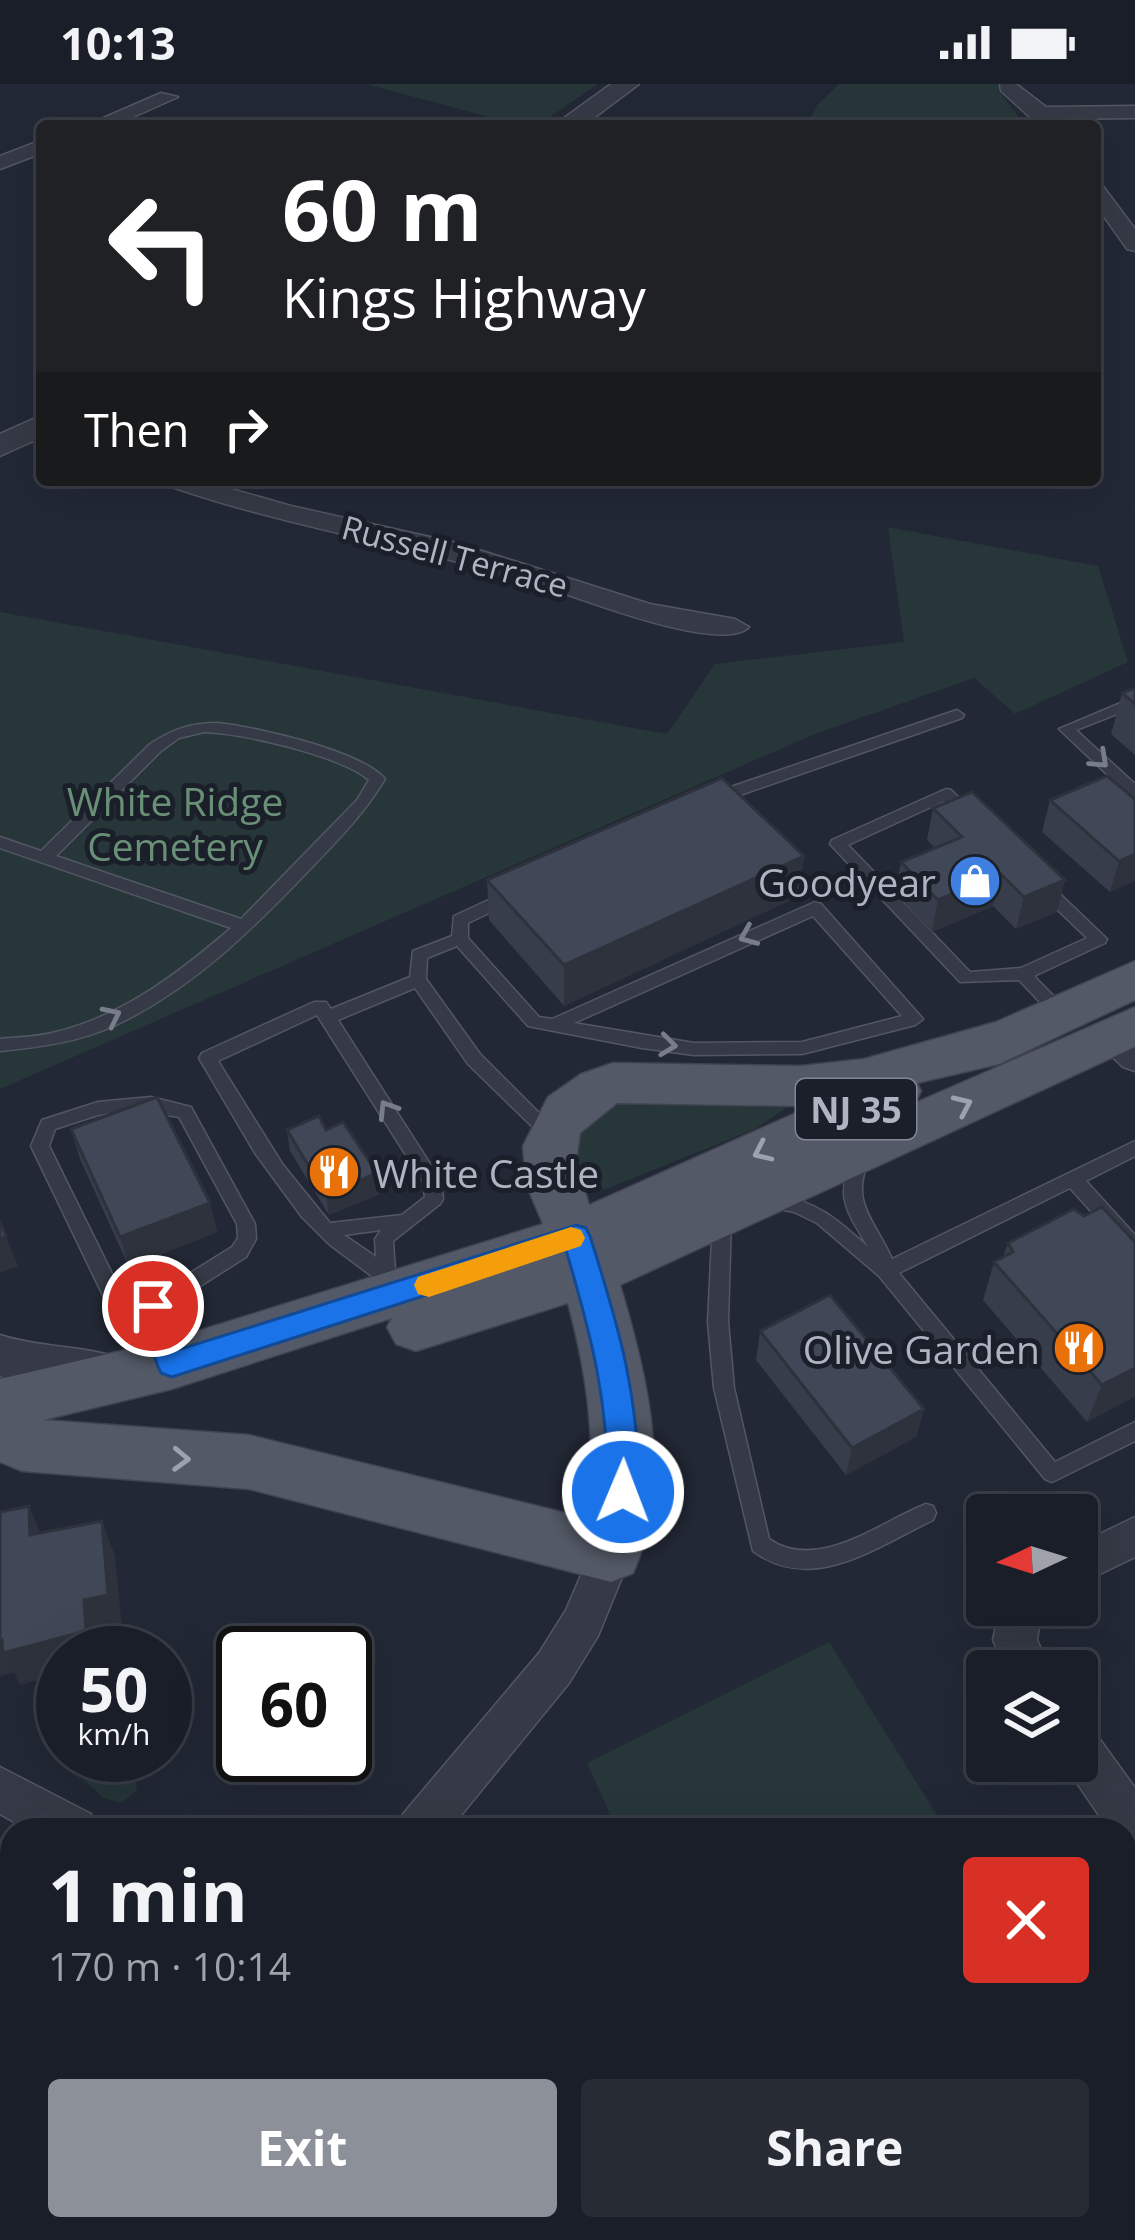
<!DOCTYPE html>
<html lang="en">
<head>
<meta charset="utf-8">
<style>
  body { margin:0; font-family:"Open Sans",sans-serif; background:#272b34; color:#f1f3f6; height:100vh; display:flex; flex-direction:column; font-size:45px; white-space:nowrap }
  * { box-sizing:border-box; margin:0 }
  p { font-size:39px; color:#9fa2a8 }
  .icon { flex:none; width:66px; height:66px; fill:none; stroke:currentColor; stroke-width:2; stroke-linecap:round; stroke-linejoin:round }
  .map { position:relative; flex:1; overflow:hidden }
  .side { position:absolute; left:0px; top:1734px; width:1137px; height:423px; display:flex; flex-direction:column; background:#1a1e28; border-radius:36px 36px 0 0; box-shadow:0 12px 48px #0002,0 0 0 3px #383c45 }
  .side>* { flex:none }
  .hud { position:absolute; left:36px; top:36px; width:1065px; height:366px; border-radius:12px; box-shadow:0 12px 48px #0002,0 0 0 3px #383c45; background:#202124; color:#fff; overflow:hidden }
  .needle { width:78px; rotate:266deg }
  .tools { position:absolute; left:966px; top:1410px; display:grid; gap:24px }
  .tools a { display:grid; place-items:center; width:132px; height:132px; border-radius:12px; background:#1a1e28; box-shadow:0 12px 48px #0002,0 0 0 3px #383c45; font-size:60px }
  .speed { position:absolute; left:36px; top:1542px; display:flex; gap:24px; font-size:60px; font-weight:700; text-align:center }
  .speed>* { display:grid; place-content:center; width:156px; height:156px; border-radius:50%; background:#1a1e28; box-shadow:0 12px 48px #0002,0 0 0 3px #383c45; line-height:1 }
  .speed small { font-size:30px; font-weight:400 }
  .speed .limit { border:6px solid #111; border-radius:18px; background:#fff; color:#111 }
  .pin { position:absolute; display:grid; place-items:center; width:102px; height:102px; color:#fff; margin:-51px; border:6px solid #fff; border-radius:50%; box-shadow:0 3px 12px #0007 }
  .me { position:absolute; width:132px; margin:-66px; rotate:1deg; stroke-linejoin:round; filter:drop-shadow(0 0 9px #0008) }
  .turn { display:flex; align-items:center; gap:42px; height:252px; padding:0 48px; font-size:54px }
  .turn .icon { width:156px; height:156px; stroke-width:2.5 }
  .turn b { display:block; font-size:84px; line-height:102px }
  .then { display:flex; align-items:center; height:114px; padding:0 48px; background:#0003; gap:24px; font-size:45px }
  .round { display:grid; place-items:center; flex:none; width:126px; height:126px; border-radius:12px; background:#272b34 }
  .summary { display:flex; align-items:center; justify-content:space-between; height:204px; padding:0 48px }
  h1 { font-size:72px; font-weight:700; line-height:90px }
  .primary-button { display:flex; gap:24px; margin-top:auto; padding:24px 48px }
  .primary-button a { flex:1; height:138px; border-radius:12px; background:#8c9099; color:#fff; font-size:48px; font-weight:700; line-height:138px; text-align:center }
  .primary-button a+a { background:#272b34; color:#f1f3f6 }
  .status { display:flex; justify-content:space-between; align-items:center; height:84px; padding:0 60px; background:#1a1e28; direction:ltr }
  .status svg { height:33px; fill:currentColor }
  .map>svg:first-child { display:block }
  .green { fill:#263639 }
  .lines { fill:none; stroke-linecap:round; stroke-linejoin:round }
  .service-casing { stroke:#525763; stroke-width:3 }
  .minor-casing { stroke:#525763; stroke-width:3 }
  .tertiary-casing { stroke:#525763; stroke-width:3 }
  .primary-casing { stroke:#3e434f; stroke-width:3 }
  .service { fill:#353a46; fill-rule:evenodd }
  .minor { fill:#353a46; fill-rule:evenodd }
  .tertiary { fill:#353a46; fill-rule:evenodd }
  .primary { fill:#535966; fill-rule:evenodd }
  .wall { fill:#373d4a }
  .shaded-wall { fill:#2d323c }
  .building { fill:#404756; stroke:#2d323c; stroke-width:3 }
  .oneway { stroke:#787d8a }
  .oneway2 { stroke:#9da2b0 }
  .route { fill:#1a73e8; stroke:#114b97; stroke-width:3 }
  .slow { fill:#f59e0b }
  .labels { text-anchor:middle; dominant-baseline:central; stroke-width:10; stroke-linejoin:round; paint-order:stroke }
  .far-street-label { font-size:33px; fill:#afb4c2; stroke:#1a1f2a }
  .shield { fill:#1a1f2a; stroke:#828794; stroke-width:3 }
  .shield-label { font-size:36px; font-weight:bold; fill:#afb4c2 }
  .park-label { font-size:39px; fill:#699077; stroke:#1a1f2a }
  .poi-label { font-size:39px; fill:#afb4c2; stroke:#1a1f2a; text-anchor:end }
</style>
</head>
<body>
<div class="status"><b>10:13</b><svg viewBox="0 0 49 12"><path d="M0 12V9h3v3zM5 12V6h3v6zM10 12V3h3v9zM15 12V0h3v12zM26 1h20v11H26zM47 4h2v5h-2z"/></svg></div>
<div class="map">
<svg width="1135" height="2156" viewBox="0 0 1135 2156">
  <rect width="100%" height="100%" fill="#222835"/>
  <!-- green -->
  <g class="green">
    <path d="M366 0H598L537 42H522Z"/>
    <path d="M839 0H1010L998 6 1026 42H806L818 20Z"/>
    <path d="M888 443 1098 482 1128 578 1015 630 974 594 815 650 0 1005V528L667 650 715 580 904 558Z"/>
    <path d="M611 1017 795 1018 755 1045 604 1106 600 1100 573 1107 579 1038Z"/>
    <path d="M829 1558 946 1746H617L587 1679Z"/>
    <path d="M86 1671H105L136 1696 137 1706 121 1719 103 1714 81 1693Z"/>
    <path d="M1125 2033 1135 2049V2156H795L790 2145H1125Z"/>
  </g>
  <g class="lines">
    <!-- service casing -->
    <g class="service-casing">
      <g id="service">
        <path d="M1135 613V623L1076 646 1135 700V713L1130 712 1059 645Z"/>
        <path d="M957 626 964 631 962 634 723 717 718 718 710 713 713 709Z"/>
        <path d="M218 639C256 643 362 667 385 695 366 727 341 753 315 780 256 842 194 904 116 941 79 958 40 963 0 967V955C18 953 38 953 56 948 123 932 180 888 231 844L0 764V753L41 767 150 660C173 645 191 639 218 639ZM204 648C242 649 341 672 369 696L357 716 241 835 56 772 161 667 179 654Z"/>
        <path d="M946 705 951 706 1107 855 1105 859 1034 892 1067 926 1069 930 1067 934H1055L1019 896 960 898 830 760 832 756ZM944 717 1087 854 1021 884 970 888 848 761Z"/>
        <path d="M506 808 514 814 512 818 468 839V854L539 933 552 935 815 818 821 820 923 935 915 941 802 970 694 971 642 964 528 942 457 862 427 874 426 895 480 970 559 1049 550 1056 544 1054 468 980 415 904 338 936 441 1097 443 1115 440 1120 393 1157 395 1187 410 1206 408 1211 401 1214 329 1160 302 1133 255 1069 199 974 202 969 314 918H326L331 925 410 893 413 867 452 852 454 832ZM813 832 902 932 802 958 694 959 574 939ZM317 931 423 1098 425 1113 402 1131 330 1139 283 1081 218 977ZM381 1146 375 1155 376 1173 344 1151Z"/>
        <path d="M151 1013 191 1023 255 1140 256 1155 246 1173 164 1225 180 1276 177 1282 170 1284 163 1282 160 1276 146 1230H112L31 1062 42 1036 98 1018ZM133 1026 179 1033 237 1140 238 1154 232 1163 150 1214 125 1216 49 1062 55 1045 98 1031Z"/>
        <path d="M1135 1057V1072L1086 1097 1135 1151V1171L1128 1168 1070 1104 899 1189 1055 1378 1135 1338V1357L1052 1398 1045 1395 879 1192 817 1139 794 1128 770 1123 767 1118 770 1113 776 1111C817 1117 838 1136 868 1163 847 1127 833 1111 855 1070H867L870 1075C848 1117 876 1138 892 1175Z"/>
        <path d="M722 1127 729 1129 731 1134 728 1238 734 1304 769 1455C818 1489 880 1438 926 1420L933 1422 936 1429 933 1436C876 1463 813 1511 753 1467L714 1304 708 1238 713 1134 715 1129Z"/>
        <path d="M12 1940V1971L0 1978V1947Z"/>
        <path d="M341 2145H367L371 2156H345Z"/>
      </g>
    </g>
    <!-- minor casing -->
    <g class="minor-casing">
      <g id="minor">
        <path d="M1000 0H1016L1046 23 1135 22V34L1055 35 1060 42H1040L1001 7Z"/>
        <path d="M161 9 178 13 113 42H85Z"/>
        <path d="M42 56V69L0 85V72Z"/>
        <path d="M1095 99 1102 101 1135 145V167L1127 165 1095 120Z"/>
        <path d="M162 396H200L291 422 457 459 650 520 735 535 749 543C725 568 606 524 574 513 440 465 300 448 166 401Z"/>
        <path d="M1110 941 1135 955V987L1123 983 1093 954 1098 945Z"/>
        <path d="M1135 1433V1473L1077 1501V1461Z"/>
        <path d="M611 1450 626 1456 632 1469 598 1552 569 1599 449 1746H396L403 1730 539 1569 566 1526 596 1456Z"/>
        <path d="M1000 1521H1042L1037 1556 1051 1587H1007L993 1556Z"/>
        <path d="M1077 1639 1093 1646 1135 1704V1766L1125 1762V1746H1109L1062 1677H1077Z"/>
        <path d="M0 1683 91 1730 98 1746H29L0 1730Z"/>
      </g>
    </g>
    <!-- tertiary casing -->
    <g class="tertiary-casing">
      <g id="tertiary">
        <path d="M611 0H639L583 42H553Z"/>
        <path d="M42 331V353L0 372V350Z"/>
        <path d="M0 1251C39 1264 81 1261 119 1274L127 1289 119 1304C82 1317 36 1305 0 1292Z"/>
      </g>
    </g>
    <!-- primary casing -->
    <g class="primary-casing">
      <path id="primary" d="M1135 877V916L999 980 917 999 921 1007 915 1019 1135 923V963L620 1201C647 1290 674 1400 633 1489L611 1498 249 1405 22 1387 0 1378V1295L172 1255 543 1140 526 1100 523 1062 548 1013 581 990 613 979 801 982 864 975 996 938ZM617 1019 801 1022 816 1020 589 1121 576 1077 580 1049ZM568 1219C587 1290 598 1362 586 1434L249 1351 43 1336 172 1305 392 1234 387 1243 396 1260 416 1267Z"/>
    </g>
    <!-- service -->
    <use href="#service" class="service"/>
    <!-- minor -->
    <use href="#minor" class="minor"/>
    <!-- tertiary -->
    <use href="#tertiary" class="tertiary"/>
    <!-- primary -->
    <use href="#primary" class="primary"/>
  </g>
  <!-- wall -->
  <g class="wall">
    <path d="M1135 604V671L1111 650 1122 609Z"/>
    <path d="M1135 715V797L1110 808 1042 748 1050 716Z"/>
    <path d="M933 724 1057 828 1016 845 993 822 932 848 895 809 901 778 935 764 927 756Z"/>
    <path d="M804 772 799 812 564 922 489 836 487 796Z"/>
    <path d="M71 1045 210 1119 217 1148 129 1183 80 1075Z"/>
    <path d="M287 1046H326L377 1089 380 1110 329 1131 290 1067Z"/>
    <path d="M1084 1132 1135 1158V1312L1087 1338 983 1216 994 1178 1003 1173 1008 1159Z"/>
    <path d="M760 1247 924 1325 916 1353 846 1391 756 1276Z"/>
  </g>
  <!-- shaded-wall -->
  <g class="shaded-wall">
    <path d="M1135 770V797L1110 808 1119 777Z"/>
    <path d="M804 772 799 812 564 922V881Z"/>
    <path d="M1001 790 993 822 932 848 938 816Z"/>
    <path d="M1065 796 1057 828 1016 845 1024 813Z"/>
    <path d="M377 1089 380 1110 329 1131 326 1111Z"/>
    <path d="M210 1119 217 1148 129 1183 120 1153Z"/>
    <path d="M6 1152 18 1182 0 1189V1155Z"/>
    <path d="M1135 1284V1312L1087 1338 1102 1301Z"/>
    <path d="M924 1325 916 1353 846 1391 852 1364Z"/>
    <path d="M29 1422 44 1457 30 1451Z"/>
    <path d="M102 1437 115 1472 122 1544 98 1549 99 1569H63V1589L20 1601 14 1589 0 1592V1600V1557L84 1516Z"/>
    <path d="M652 2145H669L667 2151 660 2156H634Z"/>
  </g>
  <!-- building -->
  <g class="building">
    <path d="M1135 604V620L1122 609Z"/>
    <path d="M1107 692 1135 715V770L1119 777 1050 716Z"/>
    <path d="M722 694 804 772 564 881 487 796Z"/>
    <path d="M972 708 1065 796 1024 813 1001 790 938 816 901 778 962 753 933 724Z"/>
    <path d="M157 1013 210 1119 120 1153 71 1045Z"/>
    <path d="M319 1032 326 1046 343 1038 377 1089 326 1111 287 1046Z"/>
    <path d="M1102 1123 1135 1158V1284L1102 1301 994 1178 1013 1168 1008 1159 1074 1125 1084 1132Z"/>
    <path d="M0 1137 6 1152 0 1155Z"/>
    <path d="M830 1211 924 1325 852 1364 760 1247Z"/>
    <path d="M29 1422 30 1451 102 1437 108 1511 84 1516 86 1547 3 1569 2 1556 0 1557V1428Z"/>
    <path d="M482 2145H652L634 2156H487Z"/>
  </g>
  <!-- one-way arrows -->
  <defs><path id="oneway-chevron" d="M-2-3.5L2.5 0L-2 3.5" fill="none" stroke-width="1.6" stroke-linecap="round" stroke-linejoin="round" transform="scale(3)"/></defs>
  <g class="oneway">
    <use href="#oneway-chevron" transform="translate(1100 676) rotate(43)"/>
    <use href="#oneway-chevron" transform="translate(748 852) rotate(157)"/>
    <use href="#oneway-chevron" transform="translate(112 932) rotate(-26)"/>
    <use href="#oneway-chevron" transform="translate(668 961) rotate(7)"/>
    <use href="#oneway-chevron" transform="translate(387 1025) rotate(-122)"/>
  </g>
  <g class="oneway2">
    <use href="#oneway-chevron" transform="translate(963 1021) rotate(-24)"/>
    <use href="#oneway-chevron" transform="translate(762 1068) rotate(155)"/>
    <use href="#oneway-chevron" transform="translate(181 1375) rotate(2)"/>
  </g>
  <!-- route -->
  <path class="route" d="M576 1141 586 1144 590 1152C619 1244 639 1310 639 1408L634 1418 623 1422 612 1418 608 1408C608 1316 592 1254 566 1166L172 1293 161 1289 157 1280 138 1222 142 1213H163L181 1265Z"/>
  <!-- slow -->
  <path class="slow" d="M571 1143 581 1146 585 1154 581 1162 429 1213 418 1210 414 1201 418 1193Z"/>
  <!-- icons -->
  <defs>
    <g id="shop-disc" transform="scale(2.7)"><circle r="9.5" fill="#3f7fe0" stroke="#1a1f2a"/><path d="M-5-2.5h2.3a2.7 3.5 0 0 1 5.4 0H5L5.5 6h-11ZM-1.5-2.5h3a1.5 2.3 0 0 0-3 0Z" fill="#fff"/></g>
    <g id="restaurant-disc" transform="scale(2.7)"><circle r="9.5" fill="#e8710a" stroke="#1a1f2a"/><path d="M-5-6h1v4h1v-4h1v4h1v-4h1v5L-1.5 .5V6h-2V.5L-5-1ZM5-6V6H3V1.5H1.5Q1.5-4 5-6Z" fill="#fff"/></g>
  </defs>
  <g fill-rule="evenodd">
    <use href="#shop-disc" x="975" y="797"/>
    <use href="#restaurant-disc" x="334" y="1088"/>
    <use href="#restaurant-disc" x="1079" y="1264"/>
  </g>
  <g class="labels">
    <!-- far-street labels -->
    <g class="far-street-label">
      <text transform="translate(455 472) rotate(15)">Russell Terrace</text>
    </g>
    <!-- shield labels -->
    <rect class="shield" x="796" y="995" width="120" height="60" rx="9"/>
    <g class="shield-label">
      <text x="856" y="1025">NJ 35</text>
    </g>
    <!-- park labels -->
    <g class="park-label">
      <text x="175" y="716">White Ridge<tspan x="175" dy="45">Cemetery</tspan></text>
    </g>
    <!-- poi labels -->
    <g class="poi-label">
      <text x="936" y="797">Goodyear</text>
      <text x="373" y="1088" text-anchor="start">White Castle</text>
      <text x="1040" y="1264">Olive Garden</text>
    </g>
  </g>
</svg>
<div class="tools">
<a><svg class="needle" viewBox="-14 -14 28 28"><path d="M0-13l5 13h-10z" fill="#e53935"/><path d="M0 13l5-13h-10z" fill="#9fa2a8"/></svg></a>
<a><svg class="icon" aria-label="layers" viewBox="0 0 24 24"><path d="M12 4l9 5-9 5-9-5zM3 14l9 5 9-5"/></svg></a>
</div>
<div class="speed"><div>50<small>km/h</small></div><div class="limit">60</div></div>
<div class="pin" style="left:153px;top:1222px;background:#d93025"><svg class="icon" aria-label="arrive" viewBox="0 0 24 24"><path d="M6 21V4h12l-3 4 3 4H6"/></svg></div>
<svg class="me" style="left:623px;top:1408px" viewBox="-20 -20 40 40"><circle r="17" fill="#1a73e8" stroke="#fff" stroke-width="3"/><path d="M0-11L8 9 0 5-8 9z" fill="#fff"/></svg>
<div class="hud">
<div class="turn"><svg class="icon" aria-label="left" viewBox="0 0 24 24"><path d="M17 20v-9H6M10 6l-5 5 5 5"/></svg><div><b>60 m</b>Kings Highway</div></div>
<div class="then">Then<svg class="icon" aria-label="right" viewBox="0 0 24 24"><path d="M7 20v-9h11M14 6l5 5-5 5"/></svg></div>
</div>
<section class="side">
<div class="summary"><div><h1>1 min</h1><p>170 m · 10:14</p></div><a class="round" style="background:#d93025;color:#fff"><svg class="icon" aria-label="close" viewBox="0 0 24 24"><path d="M6 6l12 12M18 6L6 18"/></svg></a></div>
<div class="primary-button"><a>Exit</a><a>Share</a></div>
</section>
</div>
</body>
</html>
